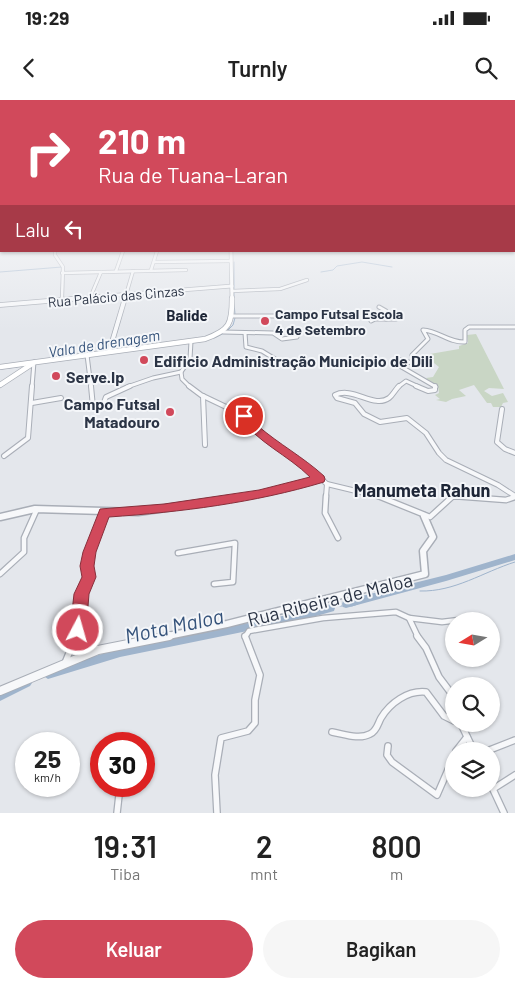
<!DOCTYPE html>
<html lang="id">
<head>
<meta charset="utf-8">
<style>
  body { margin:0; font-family:Barlow,sans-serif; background:#f6f6f6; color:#222; height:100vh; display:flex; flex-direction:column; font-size:19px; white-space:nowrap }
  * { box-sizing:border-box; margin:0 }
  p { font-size:16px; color:#767676 }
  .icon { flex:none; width:28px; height:28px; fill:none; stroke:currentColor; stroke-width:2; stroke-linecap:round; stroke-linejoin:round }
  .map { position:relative; height:713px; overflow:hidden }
  .panel { display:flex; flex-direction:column; background:#fff; flex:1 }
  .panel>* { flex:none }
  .guide { position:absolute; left:0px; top:0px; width:515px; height:152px; box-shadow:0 1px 4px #0004; background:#d1495b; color:#fff; overflow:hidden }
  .needle { width:32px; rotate:259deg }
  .controls { position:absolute; left:445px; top:512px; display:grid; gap:10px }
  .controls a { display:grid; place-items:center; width:55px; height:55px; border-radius:50%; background:#fff; box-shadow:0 1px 4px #0004; font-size:25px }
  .speed { position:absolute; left:15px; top:632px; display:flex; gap:10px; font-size:25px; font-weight:700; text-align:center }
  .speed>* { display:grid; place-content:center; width:65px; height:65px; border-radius:50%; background:#fff; box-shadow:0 1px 4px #0004; line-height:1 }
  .speed small { font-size:12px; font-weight:400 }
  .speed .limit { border:8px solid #d22; background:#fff; color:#111 }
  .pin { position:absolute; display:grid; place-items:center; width:42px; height:42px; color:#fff; margin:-21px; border:2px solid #fff; border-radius:50%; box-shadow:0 1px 5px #0007 }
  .me { position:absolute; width:55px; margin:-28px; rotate:6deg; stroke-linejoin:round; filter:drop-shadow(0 0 4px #0008) }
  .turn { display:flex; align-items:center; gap:18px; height:105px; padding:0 15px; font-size:22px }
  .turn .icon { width:65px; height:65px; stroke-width:2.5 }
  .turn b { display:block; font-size:35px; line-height:42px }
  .then { display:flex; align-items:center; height:48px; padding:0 15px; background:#0003; gap:10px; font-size:19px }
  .eta { display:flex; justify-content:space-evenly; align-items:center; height:85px; text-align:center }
  .eta b { font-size:30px; font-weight:600; line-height:35px }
  .button { display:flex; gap:10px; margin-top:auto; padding:10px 15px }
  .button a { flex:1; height:58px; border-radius:30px; background:#d1495b; color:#fff; font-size:20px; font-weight:600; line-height:58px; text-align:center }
  .button a+a { background:#f6f6f6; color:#222 }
  .status { display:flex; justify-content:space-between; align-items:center; height:35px; padding:0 25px; background:#fff; direction:ltr }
  .status svg { height:14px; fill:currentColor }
  header { display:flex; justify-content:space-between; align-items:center; height:65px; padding:0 15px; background:#fff; font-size:22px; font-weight:600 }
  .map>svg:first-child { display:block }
  .green { fill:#c9d6c5 }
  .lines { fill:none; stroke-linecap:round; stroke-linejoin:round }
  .stream-far1 { stroke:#9fb4cc; stroke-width:1 }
  .stream { stroke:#9fb4cc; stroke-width:2 }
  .river { fill:#9fb4cc; fill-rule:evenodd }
  .minor-far4-casing { stroke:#a9aeb7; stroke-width:4 }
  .minor-far3-casing { stroke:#a9aeb7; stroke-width:5 }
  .minor-far2-casing { stroke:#a9aeb7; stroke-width:6 }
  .minor-far1-casing { stroke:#a9aeb7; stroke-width:7 }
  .minor-casing { stroke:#a9aeb7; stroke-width:8 }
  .tertiary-far3-casing { stroke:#a9aeb7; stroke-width:4.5 }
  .tertiary-far2-casing { stroke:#a9aeb7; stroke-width:5.5 }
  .tertiary-far1-casing { stroke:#a9aeb7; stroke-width:9 }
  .tertiary-casing { stroke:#a9aeb7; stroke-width:10 }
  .secondary-far1-casing { stroke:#a9aeb7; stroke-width:4.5 }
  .secondary-casing { stroke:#a9aeb7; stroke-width:6 }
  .primary-casing { stroke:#a3abb8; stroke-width:3 }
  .minor-far4 { stroke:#f7f8fa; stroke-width:2.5 }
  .minor-far3 { stroke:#f7f8fa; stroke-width:3 }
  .minor-far2 { stroke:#f7f8fa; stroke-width:4 }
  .minor-far1 { stroke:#f7f8fa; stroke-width:4.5 }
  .minor { stroke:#f7f8fa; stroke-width:5.5 }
  .tertiary-far3 { stroke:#f7f8fa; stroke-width:3 }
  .tertiary-far2 { stroke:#f7f8fa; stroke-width:4 }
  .tertiary-far1 { stroke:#f7f8fa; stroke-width:6 }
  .tertiary { stroke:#f7f8fa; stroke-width:8 }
  .secondary-far1 { stroke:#fff; stroke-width:3 }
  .secondary { stroke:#fff; stroke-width:4.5 }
  .primary { fill:#fff; fill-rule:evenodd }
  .route { fill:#d1495b; stroke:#882f3b }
  .poi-dot { fill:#d1495b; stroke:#f4f6f9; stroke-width:2 }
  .labels { text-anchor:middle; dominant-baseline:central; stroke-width:4; stroke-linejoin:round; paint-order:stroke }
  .far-street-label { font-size:14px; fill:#2b3445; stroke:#f4f6f9 }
  .far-poi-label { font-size:14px; font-weight:bold; fill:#2b3445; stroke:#f4f6f9; text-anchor:start }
  .far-neighbourhood-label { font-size:15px; font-weight:bold; fill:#1d2536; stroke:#f4f6f9 }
  .far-water-label { font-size:15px; font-style:italic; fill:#34527a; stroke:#f4f6f9 }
  .poi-label { font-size:16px; font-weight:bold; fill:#2b3445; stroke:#f4f6f9; text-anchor:start }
  .neighbourhood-label { font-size:18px; font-weight:bold; fill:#1d2536; stroke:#f4f6f9 }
  .near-street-label { font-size:19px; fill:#2b3445; stroke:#f4f6f9 }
  .near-water-label { font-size:21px; font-style:italic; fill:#34527a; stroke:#f4f6f9 }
</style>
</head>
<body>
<div class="status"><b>19:29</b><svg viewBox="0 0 49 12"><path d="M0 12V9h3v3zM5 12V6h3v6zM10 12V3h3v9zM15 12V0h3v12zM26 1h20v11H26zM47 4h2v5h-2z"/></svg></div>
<header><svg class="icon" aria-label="back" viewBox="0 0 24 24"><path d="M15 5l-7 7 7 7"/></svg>Turnly<svg class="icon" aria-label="search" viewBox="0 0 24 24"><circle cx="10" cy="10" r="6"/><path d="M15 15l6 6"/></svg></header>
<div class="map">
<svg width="515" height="713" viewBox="0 0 515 713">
  <rect width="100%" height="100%" fill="#e4e7ec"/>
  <!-- green -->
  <path class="green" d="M476 234 504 289 489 288 484 291 492 296 503 293 508 302 503 303 501 307H493L491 303H487L474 285 459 290 466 296 452 299 446 302 436 300 440 299 435 295 439 293 438 287 426 278 433 277 439 267 424 255 459 249V246L468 243 467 235Z"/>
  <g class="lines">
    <!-- stream-far1 -->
    <g class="stream-far1">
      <path d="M234 162V199"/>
      <path d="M0 172 62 167"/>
      <path d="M321 172 333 170 337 166 362 162 392 167"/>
      <path d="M234 203 235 214"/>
      <path d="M227 231 233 225 235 218"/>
      <path d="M214 238 224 233"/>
      <path d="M0 269 17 267"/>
      <path d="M387 490 392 488"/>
      <path d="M420 491C455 492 483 472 515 462"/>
      <path d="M231 526 318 506H352L358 504"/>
      <path d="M185 537 225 528"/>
    </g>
    <!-- stream -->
    <path class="stream" d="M83 560 191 536"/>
    <!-- river -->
    <g class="river">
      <path d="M515 454V460L446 481 346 508 343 507 342 504 343 501 346 500 446 475Z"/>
      <path d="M331 504 334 505 335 508 334 511 302 520 120 557 48 579 45 577 43 574 45 571 48 569 120 549 302 512Z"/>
      <path d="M27 578 30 580 32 583 30 586 0 601V591Z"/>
    </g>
    <!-- minor-far4 casing -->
    <g class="minor-far4-casing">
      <g id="minor-far4">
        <path d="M55 151V155L63 167 62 199"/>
        <path d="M154 162 231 161"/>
        <path d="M151 170 157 151"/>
        <path d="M116 171 123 151"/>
        <path d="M62 173 186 170"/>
        <path d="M232 191 280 189 307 180"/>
        <path d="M126 195 133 171"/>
        <path d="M90 198 101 172"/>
      </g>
    </g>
    <!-- minor-far3 casing -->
    <g class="minor-far3-casing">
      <g id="minor-far3">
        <path d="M379 207 386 211V219"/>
        <path d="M232 216H284"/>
        <path d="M371 221 375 219H396"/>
        <path d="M223 232 273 233 282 239 297 237 295 233"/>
        <path d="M245 233 246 247 262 251 280 262"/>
        <path d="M87 255 91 287"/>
        <path d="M32 287 34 262"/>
        <path d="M127 287 153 278 181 272"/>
        <path d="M190 287 182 279 181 272 190 259 191 241"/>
        <path d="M398 287 406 281 419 287"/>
        <path d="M436 287 393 262 398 259 412 263H424V261L412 255 428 239 423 230C439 231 449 243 465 242V230L469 227H515"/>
      </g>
    </g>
    <!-- minor-far2 casing -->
    <g class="minor-far2-casing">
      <g id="minor-far2">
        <path d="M91 286 93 307 103 305 106 297 130 286"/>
        <path d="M189 286 201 295 245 316 253 328 301 362 327 384 381 397"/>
        <path d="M399 286C395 290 393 295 389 298 374 309 353 286 335 295L337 298 355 303 364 314 380 322 407 318 426 333 439 353 446 360 498 385 515 396"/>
        <path d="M416 286 428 291 435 290V286"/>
        <path d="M203 296 205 345"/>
        <path d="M32 303 61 298"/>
        <path d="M502 309 497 342 505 349 515 353"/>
        <path d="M4 356 28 338 32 286"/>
        <path d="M239 397 283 390 319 379"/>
        <path d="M326 397 327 384"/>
        <path d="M451 397H470"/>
      </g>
    </g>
    <!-- minor-far1 casing -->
    <g class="minor-far1-casing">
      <g id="minor-far1">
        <path d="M326 396 325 413 338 438"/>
        <path d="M378 396 430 417 453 396"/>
        <path d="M453 396 506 400 515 397"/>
        <path d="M229 399 247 396"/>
        <path d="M178 453 235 443 233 482 214 484"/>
        <path d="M0 474 24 452V438L37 409"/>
        <path d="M409 518 442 522 475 518"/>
        <path d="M75 537 78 530 81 494 89 477 87 466 90 452 104 412"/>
        <path d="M245 537 249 531 323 518 396 512 409 518 418 537"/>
      </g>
    </g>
    <!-- minor casing -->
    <g class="minor-casing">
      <g id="minor">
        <path d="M417 536 426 548 439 577 454 597"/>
        <path d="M65 563 76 536"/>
        <path d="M461 624 474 651"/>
        <path d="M332 632C344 634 359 640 370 634 377 631 378 623 381 618 390 603 408 590 426 592L444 616 454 621"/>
        <path d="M388 646 387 655 392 662 437 695 454 656"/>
        <path d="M456 651 467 637"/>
        <path d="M487 651 515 640"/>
        <path d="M491 685 504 713"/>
        <path d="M493 689 515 675"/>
        <path d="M117 713 120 686"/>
        <path d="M217 713 215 675 221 638 248 631 255 623V600L260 575 245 536"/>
      </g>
    </g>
    <!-- tertiary-far3 casing -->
    <g class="tertiary-far3-casing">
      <g id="tertiary-far3">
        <path d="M68 199 232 186"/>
        <path d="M125 199 126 195"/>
      </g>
    </g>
    <!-- tertiary-far2 casing -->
    <g class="tertiary-far2-casing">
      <g id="tertiary-far2">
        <path d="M0 205 83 198"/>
        <path d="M109 252 125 198"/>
      </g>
    </g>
    <!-- tertiary-far1 casing -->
    <g class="tertiary-far1-casing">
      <g id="tertiary-far1">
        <path d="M0 417 35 409 138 412 229 399"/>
        <path d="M163 537 227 524 425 474 423 451 433 437 424 416"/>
      </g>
    </g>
    <!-- tertiary casing -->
    <g class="tertiary-casing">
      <path id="tertiary" d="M0 591 98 550 169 536"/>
    </g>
    <!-- secondary-far1 casing -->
    <g class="secondary-far1-casing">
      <path id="secondary-far1" d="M231 151 232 199"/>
    </g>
    <!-- secondary casing -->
    <g class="secondary-casing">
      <g id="secondary">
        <path d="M0 267 205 239C230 230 232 224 232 198"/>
        <path d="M0 285 32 264"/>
      </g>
    </g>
    <!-- primary casing -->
    <g class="primary-casing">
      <g id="primary">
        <rect x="0" y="130" width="1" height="1"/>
        <rect x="0" y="134" width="1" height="2"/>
      </g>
    </g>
    <!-- minor-far4 -->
    <use href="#minor-far4" class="minor-far4"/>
    <!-- minor-far3 -->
    <use href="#minor-far3" class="minor-far3"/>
    <!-- minor-far2 -->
    <use href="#minor-far2" class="minor-far2"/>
    <!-- minor-far1 -->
    <use href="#minor-far1" class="minor-far1"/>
    <!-- minor -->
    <use href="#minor" class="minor"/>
    <!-- tertiary-far3 -->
    <use href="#tertiary-far3" class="tertiary-far3"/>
    <!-- tertiary-far2 -->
    <use href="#tertiary-far2" class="tertiary-far2"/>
    <!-- tertiary-far1 -->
    <use href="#tertiary-far1" class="tertiary-far1"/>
    <!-- tertiary -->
    <use href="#tertiary" class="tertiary"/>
    <!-- secondary-far1 -->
    <use href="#secondary-far1" class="secondary-far1"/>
    <!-- secondary -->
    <use href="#secondary" class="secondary"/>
    <!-- primary -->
    <use href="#primary" class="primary"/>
  </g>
  <!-- sky -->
  <linearGradient id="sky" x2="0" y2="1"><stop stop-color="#8bb4dd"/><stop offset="0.57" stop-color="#f3f4f6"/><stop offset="1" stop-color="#f3f4f6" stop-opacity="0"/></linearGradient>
  <rect width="515" height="230" fill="url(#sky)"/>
  <!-- route -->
  <path class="route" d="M244 313C251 315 253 322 258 326 279 344 303 357 324 376L325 379 324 382C254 403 181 412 109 417L96 452 94 466 96 477 89 494 86 530 84 535 78 537 73 535 70 530 74 494 82 477 80 466 83 452 100 409 164 404 259 390 310 377C288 355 256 342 239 316Z"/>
  <!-- markers -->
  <g class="poi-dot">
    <circle cx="265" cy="221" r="5"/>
    <circle cx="144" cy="260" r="5"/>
    <circle cx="56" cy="276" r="5"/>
    <circle cx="170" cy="312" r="5"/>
  </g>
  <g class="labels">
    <!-- far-street labels -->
    <g class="far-street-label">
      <text transform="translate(116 196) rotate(-5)">Rua Palácio das Cinzas</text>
    </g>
    <!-- far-poi labels -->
    <g class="far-poi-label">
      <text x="275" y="213">Campo Futsal Escola<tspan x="275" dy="16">4 de Setembro</tspan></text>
    </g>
    <!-- far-neighbourhood labels -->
    <g class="far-neighbourhood-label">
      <text x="187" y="215">Balide</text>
    </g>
    <!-- far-water labels -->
    <g class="far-water-label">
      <text transform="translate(104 243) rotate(-9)">Vala de drenagem</text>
    </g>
    <!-- poi labels -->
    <g class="poi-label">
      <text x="154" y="260">Edificio Administração Municipio de Dili</text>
      <text x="66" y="276">Serve.Ip</text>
      <text x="160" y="303" text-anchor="end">Campo Futsal<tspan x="160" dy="18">Matadouro</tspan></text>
    </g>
    <!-- neighbourhood labels -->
    <g class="neighbourhood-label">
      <text x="422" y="390">Manumeta Rahun</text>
    </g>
    <!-- near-street labels -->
    <g class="near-street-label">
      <text transform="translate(330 499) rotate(-14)">Rua Ribeira de Maloa</text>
    </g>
    <!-- near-water labels -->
    <g class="near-water-label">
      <text transform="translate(174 525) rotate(-12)">Mota Maloa</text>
    </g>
  </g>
</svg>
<div class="controls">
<a><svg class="needle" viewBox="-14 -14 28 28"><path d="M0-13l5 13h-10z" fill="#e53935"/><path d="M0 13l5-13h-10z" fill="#767676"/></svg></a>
<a><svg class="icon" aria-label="search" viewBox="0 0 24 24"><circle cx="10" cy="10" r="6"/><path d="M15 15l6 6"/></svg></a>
<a><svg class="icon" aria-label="layers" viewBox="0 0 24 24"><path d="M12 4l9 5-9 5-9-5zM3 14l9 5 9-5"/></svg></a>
</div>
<div class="speed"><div>25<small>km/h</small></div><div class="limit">30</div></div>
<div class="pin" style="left:244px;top:316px;background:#d93025"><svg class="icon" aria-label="arrive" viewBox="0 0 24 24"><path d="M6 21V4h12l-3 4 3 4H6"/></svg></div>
<svg class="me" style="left:78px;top:530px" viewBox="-20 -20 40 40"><circle r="17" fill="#d1495b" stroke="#fff" stroke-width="3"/><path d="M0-11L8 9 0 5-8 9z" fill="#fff"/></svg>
<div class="guide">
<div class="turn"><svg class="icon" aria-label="right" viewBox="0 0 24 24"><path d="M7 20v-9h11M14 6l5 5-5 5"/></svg><div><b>210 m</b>Rua de Tuana-Laran</div></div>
<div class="then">Lalu<svg class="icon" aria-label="left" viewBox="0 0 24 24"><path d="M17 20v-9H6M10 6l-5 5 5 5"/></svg></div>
</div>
</div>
<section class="panel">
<div class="eta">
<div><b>19:31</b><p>Tiba</p></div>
<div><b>2</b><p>mnt</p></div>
<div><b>800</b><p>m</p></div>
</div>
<div class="button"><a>Keluar</a><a>Bagikan</a></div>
</section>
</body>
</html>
